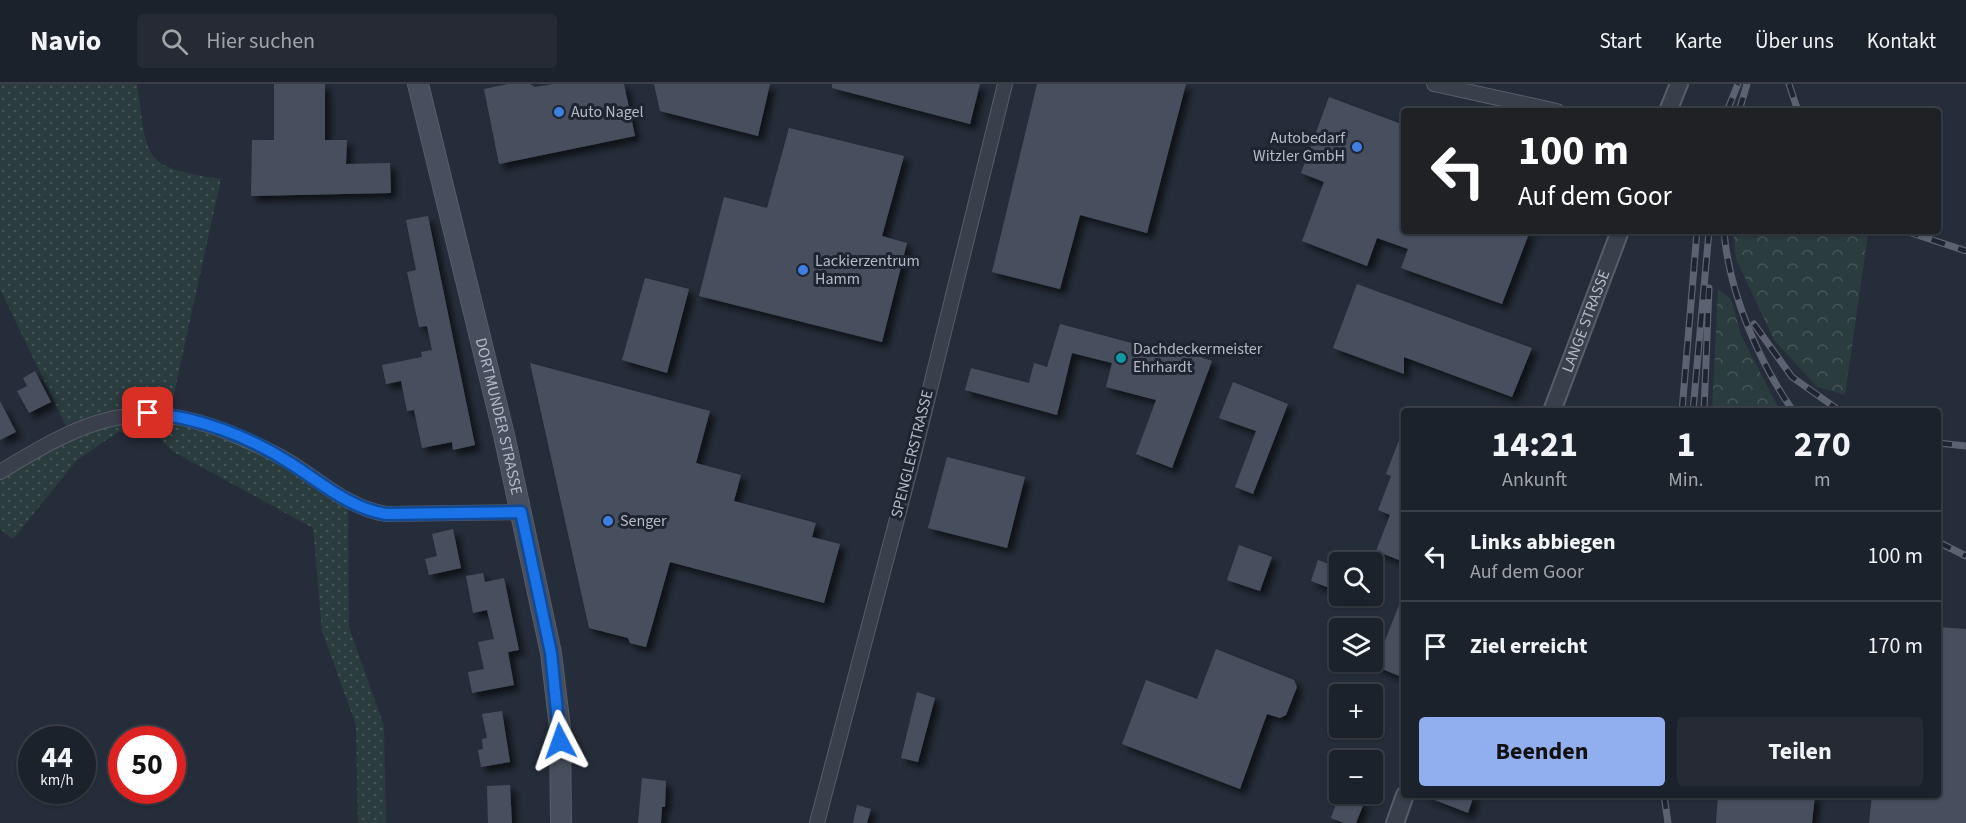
<!DOCTYPE html>
<html lang="de">
<head>
<meta charset="utf-8">
<style>
  body { margin:0; font-family:"Source Sans 3",sans-serif; background:#252a34; color:#f1f3f6; height:100vh; display:flex; flex-direction:column; font-size:22px; white-space:nowrap }
  * { box-sizing:border-box; margin:0 }
  p { font-size:20px; color:#a0a4a9 }
  .icon { flex:none; width:33px; height:33px; fill:none; stroke:currentColor; stroke-width:2; stroke-linecap:round; stroke-linejoin:round }
  .map { position:relative; flex:1; overflow:hidden }
  .details { position:absolute; left:1401px; top:324px; width:540px; height:390px; display:flex; flex-direction:column; background:#1c222c; border-radius:6px; box-shadow:0 2px 4px #0004,0 0 0 2px #3a3f48 }
  .details>* { flex:none }
  .top-card { position:absolute; left:1401px; top:24px; width:540px; height:126px; border-radius:6px; box-shadow:0 2px 4px #0004,0 0 0 2px #3a3f48; background:#202124; color:#fff; overflow:hidden }
  .tools { position:absolute; left:1329px; top:468px; display:grid; gap:12px }
  .tools a { display:grid; place-items:center; width:54px; height:54px; border-radius:6px; background:#1c222c; box-shadow:0 2px 4px #0004,0 0 0 2px #3a3f48; font-size:30px }
  .speed { position:absolute; left:18px; top:642px; display:flex; gap:12px; font-size:30px; font-weight:700; text-align:center }
  .speed>* { display:grid; place-content:center; width:78px; height:78px; border-radius:50%; background:#1c222c; box-shadow:0 2px 4px #0004,0 0 0 2px #3a3f48; line-height:1 }
  .speed small { font-size:15px; font-weight:400 }
  .speed .limit { border:9px solid #d22; background:#fff; color:#111 }
  .pin { position:absolute; display:grid; place-items:center; width:51px; height:51px; color:#fff; margin:-26px; border-radius:12px; box-shadow:0 3px 9px #0006 }
  .me { position:absolute; width:66px; margin:-33px; rotate:356deg; stroke-linejoin:round; filter:drop-shadow(0 0 4px #0008) }
  .turn { display:flex; align-items:center; gap:21px; height:126px; padding:0 18px; font-size:27px }
  .turn .icon { width:78px; height:78px; stroke-width:2.5 }
  .turn b { display:block; font-size:42px; line-height:51px }
  .eta { display:flex; justify-content:space-evenly; align-items:center; height:102px; text-align:center }
  .eta b { font-size:36px; font-weight:700; line-height:42px }
  .cta { display:flex; gap:12px; margin-top:auto; padding:12px 18px }
  .cta a { flex:1; height:69px; border-radius:6px; background:#91afef; color:#111; font-size:24px; font-weight:700; line-height:69px; text-align:center }
  .cta a+a { background:#252a34; color:#f1f3f6 }
  ul { padding:0; list-style:none }
  li { display:flex; align-items:center; gap:18px; height:90px; padding:0 18px; border-top:2px solid #3a3f48 }
  li div { flex:1 }
  li b { display:block; font-size:22px }
  li em { font-style:normal }
  header { display:flex; align-items:center; gap:36px; box-sizing:border-box; height:84px; padding:0 30px; background:#1c222c; border-bottom:2px solid #3a3f48 }
  header strong { font-size:28px }
  nav { display:flex; gap:33px; margin-inline-start:auto; font-size:21px }
  .search { width:420px; height:54px; background:#252a34; display:flex; align-items:center; gap:15px; box-sizing:border-box; padding:0 21px; border-radius:6px; color:#a0a4a9; font-size:22px }
  .map>svg:first-child { display:block }
  .grass { fill:url(#grass-dots) }
  .forest { fill:url(#forest-crowns) }
  .building { fill:#47505e; filter:url(#shadow) }
  .lines { fill:none; stroke-linecap:round; stroke-linejoin:round }
  .minor-casing { stroke:#575d69; stroke-width:16 }
  .tertiary-casing { stroke:#575d69; stroke-width:20 }
  .secondary-casing { stroke:#575d69; stroke-width:22 }
  .minor { stroke:#393f4b; stroke-width:14 }
  .tertiary { stroke:#393f4b; stroke-width:16 }
  .secondary { stroke:#474e5d; stroke-width:20 }
  .rail-casing { stroke:#5b6372; stroke-width:7 }
  .rail { stroke:#1e2430; stroke-width:4.5; stroke-dasharray:14; stroke-linecap:butt }
  .route-casing { stroke:#114b97; stroke-width:15 }
  .route { stroke:#1a73e8; stroke-width:10 }
  .shop-dot { fill:#3f7fe0; stroke:#1e2430; stroke-width:2 }
  .culture-dot { fill:#0f9aa8; stroke:#1e2430; stroke-width:2 }
  .labels { text-anchor:middle; dominant-baseline:central; stroke-width:6; stroke-linejoin:round; paint-order:stroke }
  .poi-label { font-size:16px; fill:#b4bac6; stroke:#1e2430; text-anchor:start }
  .street-label { font-size:16px; fill:#b4bac6; stroke:#1e2430 }
</style>
</head>
<body>
<header>
<strong>Navio</strong>
<div class="search"><svg class="icon" aria-label="search" viewBox="0 0 24 24"><circle cx="10" cy="10" r="6"/><path d="M15 15l6 6"/></svg>Hier suchen</div>
<nav><a>Start</a><a>Karte</a><a>Über uns</a><a>Kontakt</a></nav>
</header>
<div class="map">
<svg width="1966" height="739" viewBox="0 0 1966 739">
  <defs>
    <pattern id="grass-dots" width="8" height="8" patternUnits="userSpaceOnUse" patternTransform="scale(1.5)"><rect width="8" height="8" fill="#2a3c3e"/><path d="M2 2h.1M6 6h.1" fill="none" stroke="#465658" stroke-width="1.8" stroke-linecap="round"/></pattern>
    <pattern id="forest-crowns" width="20" height="18" patternUnits="userSpaceOnUse" patternTransform="scale(1.5)"><rect width="20" height="18" fill="#2a3c3e"/><path d="M2 6a3 3 0 1 1 6 0M12 15a3 3 0 1 1 6 0" fill="none" stroke="#465658"/></pattern>
    <filter id="shadow"><feDropShadow dx="5.5" dy="5.5" stdDeviation="3" flood-color="#0009"/></filter>
  </defs>
  <rect width="100%" height="100%" fill="#252d3a"/>
  <!-- grass -->
  <g class="grass">
    <path d="M0 0H137C148 75 140 83 221 95L171 323C127 321 106 324 66 342L0 205Z"/>
    <path d="M168 336C232 351 295 387 348 425L349 543 384 642 386 739H358L356 641 322 547 313 444 174 368 157 352 118 348 77 376 13 455 0 445V395L46 366 118 338Z"/>
  </g>
  <!-- forest -->
  <g class="forest">
    <path d="M1733 147H1865L1868 150 1845 311 1817 303 1774 256 1736 175Z"/>
    <path d="M1718 205 1731 215 1741 251 1780 327H1712Z"/>
  </g>
  <!-- building -->
  <g class="building">
    <path d="M274 0H325V56H347L346 80 390 79 391 109 251 112 252 56H274Z"/>
    <path d="M508 0H530L535 3 553 0H624L635 52 499 80 484 5Z"/>
    <path d="M654 0H770L758 52 660 27Z"/>
    <path d="M832 0H980L970 40 832 4Z"/>
    <path d="M1037 0H1186L1147 149 1080 131 1060 205 992 188Z"/>
    <path d="M1329 13 1404 41V86L1399 100 1404 102V147H1530L1502 220 1401 184 1408 165 1377 154 1367 182 1302 157 1324 98 1301 89Z"/>
    <path d="M789 44 904 72 882 152 907 159 882 258 699 212 724 113 767 124Z"/>
    <path d="M428 132 475 361 453 366 452 358 422 364 414 326 407 327 401 297 386 300 382 281 422 273 421 268 432 266 427 242 419 243 407 188 416 186 406 136Z"/>
    <path d="M645 194 689 205 667 289 622 276Z"/>
    <path d="M1357 200 1532 264 1512 313 1404 273V290L1333 264Z"/>
    <path d="M1060 240 1173 270 1175 264 1212 277 1172 384 1136 370 1156 316 1106 303 1112 279 1072 269 1057 331 965 306 971 284 1029 299 1034 279 1047 283Z"/>
    <path d="M530 279 710 327 696 379 741 391 734 417 816 439 812 453 840 460 824 519 670 478 646 563 630 559 628 554 589 544Z"/>
    <path d="M35 287 51 318 29 329 17 307 27 302 23 294Z"/>
    <path d="M1233 298 1288 320 1253 410 1235 403 1256 347 1219 334Z"/>
    <path d="M0 317 16 348 0 356Z"/>
    <path d="M1403 346H1404V478L1376 467 1390 431 1378 426 1391 392 1386 390Z"/>
    <path d="M947 373 1025 393 1007 464 928 444Z"/>
    <path d="M453 445 461 484 429 491 425 475 437 472 432 450Z"/>
    <path d="M1239 461 1272 473 1260 507 1227 496Z"/>
    <path d="M1318 476 1340 484V508L1311 497Z"/>
    <path d="M483 489 485 498 504 494 519 566 508 568 514 601 472 609 468 588 484 585 478 558 494 555 487 526 473 529 466 492Z"/>
    <path d="M1403 511H1404V594L1375 582Z"/>
    <path d="M1938 543 1966 545V739H1869L1872 711H1938Z"/>
    <path d="M1216 565 1294 596 1297 603 1286 631 1280 634 1267 630 1240 705 1122 660 1146 596 1197 615Z"/>
    <path d="M917 608 935 614 918 678 901 674Z"/>
    <path d="M502 627 510 678 481 683 478 666 483 665 482 655 487 654 482 630Z"/>
    <path d="M642 694 666 697 665 723H662L661 739H638Z"/>
    <path d="M510 701 512 739H488L487 702Z"/>
    <path d="M1344 711 1364 719 1356 739H1344L1331 734 1336 720 1340 721Z"/>
    <path d="M1422 711H1474L1468 729Z"/>
    <path d="M1718 711H1815L1812 739H1716Z"/>
    <path d="M857 721 871 725 867 739H853Z"/>
  </g>
  <g class="lines">
    <!-- minor casing -->
    <g class="minor-casing">
      <g id="minor">
        <path d="M1434 0 1557 27"/>
        <path d="M0 388C82 338 135 310 230 349 251 358 272 367 291 379 323 399 349 424 386 430L521 428"/>
        <path d="M817 739 913 374 1005 0"/>
      </g>
    </g>
    <!-- tertiary casing -->
    <g class="tertiary-casing">
      <g id="tertiary">
        <path d="M1668 27 1679 0"/>
        <path id="s1" d="M1552 327 1620 147"/>
        <path d="M1395 739 1405 711"/>
      </g>
    </g>
    <!-- secondary casing -->
    <g class="secondary-casing">
      <g id="secondary">
        <path id="s2" d="M418 0 504 351 551 569 560 644 561 739"/>
      </g>
    </g>
    <!-- minor -->
    <use href="#minor" class="minor"/>
    <!-- tertiary -->
    <use href="#tertiary" class="tertiary"/>
    <!-- secondary -->
    <use href="#secondary" class="secondary"/>
    <!-- rail casing -->
    <g class="rail-casing">
      <g id="rail">
        <path d="M1789 0 1798 27"/>
        <path d="M1727 27 1738 0"/>
        <path d="M1739 27 1747 0"/>
        <path d="M1724 147C1729 209 1758 276 1793 327"/>
        <path d="M1905 147 1966 167"/>
        <path d="M1754 240 1792 293 1840 327"/>
        <path d="M1682 327 1697 147"/>
        <path d="M1693 327 1709 147"/>
        <path d="M1704 327 1709 204"/>
        <path d="M1938 359 1966 362"/>
        <path d="M1938 458 1966 472"/>
        <path d="M1664 711 1668 739"/>
      </g>
    </g>
    <!-- rail -->
    <use href="#rail" class="rail"/>
  </g>
  <g class="lines">
    <!-- route casing -->
    <g class="route-casing">
      <path id="route" d="M148 329C198 333 248 352 290 379 322 399 349 424 386 430L521 428 551 569 560 657"/>
    </g>
    <!-- route -->
    <use href="#route" class="route"/>
  </g>
  <!-- markers -->
  <g class="shop-dot">
    <circle cx="559" cy="28" r="6"/>
    <circle cx="1357" cy="63" r="6"/>
    <circle cx="803" cy="186" r="6"/>
    <circle cx="608" cy="437" r="6"/>
  </g>
  <circle class="culture-dot" cx="1121" cy="274" r="6"/>
  <g class="labels">
    <!-- poi labels -->
    <g class="poi-label">
      <text x="571" y="28">Auto Nagel</text>
      <text x="1345" y="54" text-anchor="end">Autobedarf<tspan x="1345" dy="18">Witzler GmbH</tspan></text>
      <text x="815" y="177">Lackierzentrum<tspan x="815" dy="18">Hamm</tspan></text>
      <text x="1133" y="265">Dachdeckermeister<tspan x="1133" dy="18">Ehrhardt</tspan></text>
      <text x="620" y="437">Senger</text>
    </g>
    <!-- street labels -->
    <g class="street-label">
      <text stroke="none"><textPath href="#s1" startOffset="96">LANGE STRASSE</textPath></text>
      <text stroke="none"><textPath href="#s2" startOffset="342">DORTMUNDER STRASSE</textPath></text>
      <text transform="translate(912 370) rotate(-76)">SPENGLERSTRASSE</text>
    </g>
  </g>
</svg>
<div class="tools">
<a><svg class="icon" aria-label="search" viewBox="0 0 24 24"><circle cx="10" cy="10" r="6"/><path d="M15 15l6 6"/></svg></a>
<a><svg class="icon" aria-label="layers" viewBox="0 0 24 24"><path d="M12 4l9 5-9 5-9-5zM3 14l9 5 9-5"/></svg></a>
<a>+</a>
<a>−</a>
</div>
<div class="speed"><div>44<small>km/h</small></div><div class="limit">50</div></div>
<div class="pin" style="left:148px;top:329px;background:#d93025"><svg class="icon" aria-label="arrive" viewBox="0 0 24 24"><path d="M6 21V4h12l-3 4 3 4H6"/></svg></div>
<svg class="me" style="left:560px;top:657px" viewBox="-20 -20 40 40"><path d="M0-17L14 15 0 8-14 15z" fill="#1a73e8" stroke="#fff" stroke-width="4"/></svg>
<div class="top-card">
<div class="turn"><svg class="icon" aria-label="left" viewBox="0 0 24 24"><path d="M17 20v-9H6M10 6l-5 5 5 5"/></svg><div><b>100 m</b>Auf dem Goor</div></div>
</div>
<section class="details">
<div class="eta">
<div><b>14:21</b><p>Ankunft</p></div>
<div><b>1</b><p>Min.</p></div>
<div><b>270</b><p>m</p></div>
</div>
<ul>
<li><svg class="icon" aria-label="left" viewBox="0 0 24 24"><path d="M17 20v-9H6M10 6l-5 5 5 5"/></svg><div><b>Links abbiegen</b><p>Auf dem Goor</p></div><em>100 m</em></li>
<li><svg class="icon" aria-label="arrive" viewBox="0 0 24 24"><path d="M6 21V4h12l-3 4 3 4H6"/></svg><div><b>Ziel erreicht</b></div><em>170 m</em></li>
</ul>
<div class="cta"><a>Beenden</a><a>Teilen</a></div>
</section>
</div>
</body>
</html>
